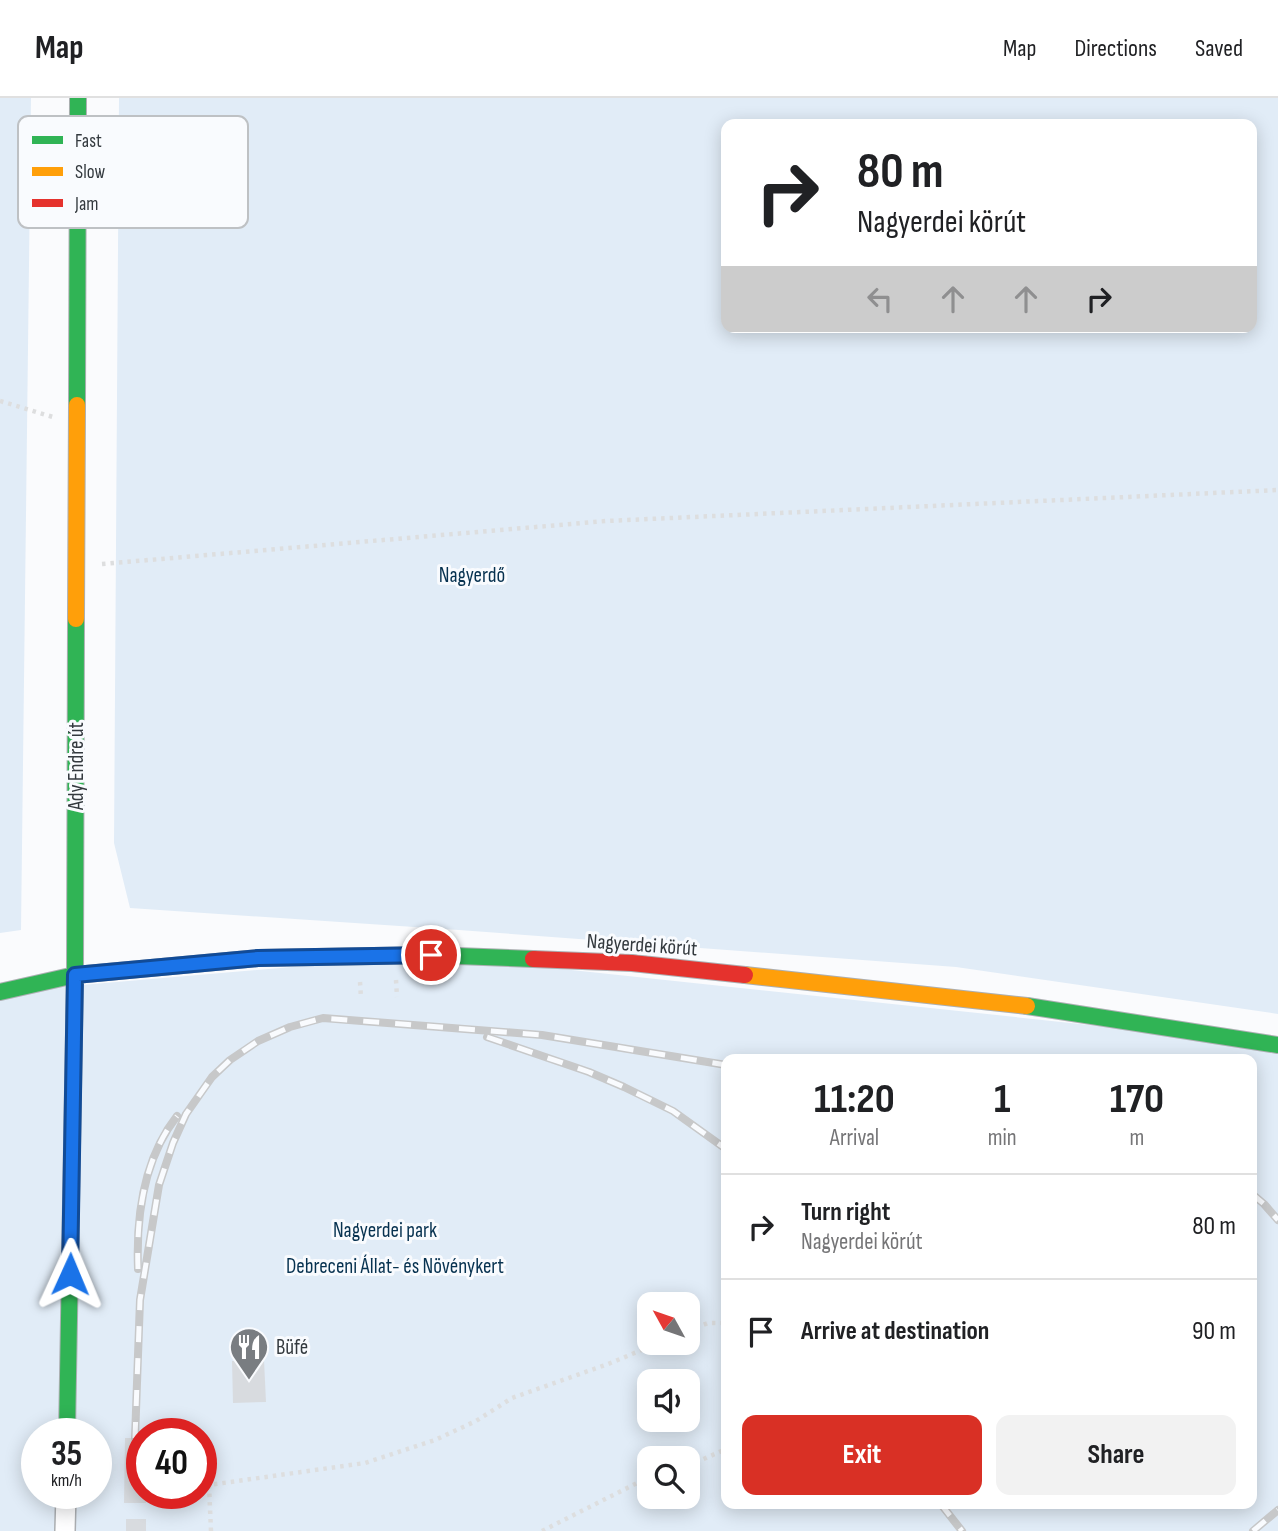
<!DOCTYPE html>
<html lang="en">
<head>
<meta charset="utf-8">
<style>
  body { margin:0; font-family:"Sofia Sans Condensed",sans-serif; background:#f2f2f2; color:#202124; height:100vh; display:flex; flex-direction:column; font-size:26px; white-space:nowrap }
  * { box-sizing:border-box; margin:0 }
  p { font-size:23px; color:#757577 }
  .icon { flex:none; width:38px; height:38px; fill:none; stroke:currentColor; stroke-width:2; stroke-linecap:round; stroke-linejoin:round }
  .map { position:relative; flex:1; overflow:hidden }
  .drawer { position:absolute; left:721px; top:956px; width:536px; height:455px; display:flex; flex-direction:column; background:#fff; border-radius:14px; box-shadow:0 4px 18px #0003 }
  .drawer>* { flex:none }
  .hud { position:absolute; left:721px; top:21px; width:536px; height:214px; border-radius:14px; box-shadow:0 4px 18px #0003; background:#fff; color:#202124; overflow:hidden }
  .needle { width:46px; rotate:310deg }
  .buttons { position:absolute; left:637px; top:1194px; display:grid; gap:14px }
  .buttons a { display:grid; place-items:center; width:63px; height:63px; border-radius:14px; background:#fff; box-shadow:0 4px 18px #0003; font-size:35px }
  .speed { position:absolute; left:21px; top:1320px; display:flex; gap:14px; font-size:35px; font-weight:700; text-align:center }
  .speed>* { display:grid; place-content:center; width:91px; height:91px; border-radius:50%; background:#fff; box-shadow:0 4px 18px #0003; line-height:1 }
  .speed small { font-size:18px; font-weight:400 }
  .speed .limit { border:10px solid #d22; background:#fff; color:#111 }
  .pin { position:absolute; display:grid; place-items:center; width:60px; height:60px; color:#fff; margin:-30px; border:4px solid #fff; border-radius:50%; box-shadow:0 2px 7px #0007 }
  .me { position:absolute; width:77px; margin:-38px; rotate:1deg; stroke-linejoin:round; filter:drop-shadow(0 0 5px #0008) }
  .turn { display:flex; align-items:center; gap:24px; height:147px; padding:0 21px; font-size:32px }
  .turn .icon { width:91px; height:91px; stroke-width:2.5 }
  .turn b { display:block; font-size:49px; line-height:60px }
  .lanes { display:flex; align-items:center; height:66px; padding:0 21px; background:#0003; justify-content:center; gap:35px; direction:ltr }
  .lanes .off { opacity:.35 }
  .eta { display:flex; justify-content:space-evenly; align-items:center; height:119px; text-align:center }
  .eta b { font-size:42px; font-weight:700; line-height:49px }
  .cta { display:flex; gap:14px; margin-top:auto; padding:14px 21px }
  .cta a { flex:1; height:80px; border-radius:14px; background:#d93025; color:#fff; font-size:28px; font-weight:700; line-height:80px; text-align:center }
  .cta a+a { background:#f2f2f2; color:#202124 }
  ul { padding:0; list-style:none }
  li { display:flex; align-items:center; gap:21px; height:105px; padding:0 21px; border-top:2px solid #e0e0e0 }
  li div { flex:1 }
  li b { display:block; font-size:26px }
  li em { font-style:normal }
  header { display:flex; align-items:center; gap:42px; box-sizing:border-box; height:98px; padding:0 35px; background:#fff; border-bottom:2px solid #e0e0e0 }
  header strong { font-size:33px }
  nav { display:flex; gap:38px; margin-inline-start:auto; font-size:24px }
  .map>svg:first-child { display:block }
  .green { fill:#e1ecf7; fill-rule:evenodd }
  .building { fill:#d8dbdf }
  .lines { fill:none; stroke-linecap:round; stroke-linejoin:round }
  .street-casing { stroke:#acafb2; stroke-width:22 }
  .fast-casing { stroke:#acafb2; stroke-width:18 }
  .slow-casing { stroke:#acafb2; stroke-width:18 }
  .jam-casing { stroke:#acafb2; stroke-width:18 }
  .path { stroke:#dddedf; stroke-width:4.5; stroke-dasharray:3.5 5; stroke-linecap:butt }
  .street { stroke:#fefeff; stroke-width:19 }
  .fast { stroke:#30b455; stroke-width:16 }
  .slow { stroke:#ff9f0a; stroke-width:16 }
  .jam { stroke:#e5322d; stroke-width:16 }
  .rail-casing { stroke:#c7c8c9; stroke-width:8 }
  .rail { stroke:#f9fbfe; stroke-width:5; stroke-dasharray:16; stroke-linecap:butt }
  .route-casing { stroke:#114b97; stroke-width:18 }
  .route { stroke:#1a73e8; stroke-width:12 }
  .labels { text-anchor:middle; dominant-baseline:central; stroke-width:6; stroke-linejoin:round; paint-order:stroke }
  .park-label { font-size:21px; fill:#073250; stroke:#f9fbfe }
  .street-label { font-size:21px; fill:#33393e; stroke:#f9fbfe }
  .poi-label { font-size:21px; fill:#33393e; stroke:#f9fbfe; text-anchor:start }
  .key { fill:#f9fbfe; stroke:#bec1c4; stroke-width:2 }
  .key-label { font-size:19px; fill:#33393e }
</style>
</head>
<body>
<header>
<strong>Map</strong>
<nav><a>Map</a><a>Directions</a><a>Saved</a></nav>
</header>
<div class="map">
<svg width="1278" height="1433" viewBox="0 0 1278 1433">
  <rect width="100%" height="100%" fill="#fafbfd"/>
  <!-- green -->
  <g class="green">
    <path d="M0 0H31L21 832 0 835Z"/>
    <path d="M119 0H1278V916L956 869 459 832 130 810 114 745ZM1251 26V229H726V26Z"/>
    <path d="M431 857 1278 947V1433H0V894ZM726 961H1251V1405H726ZM649 1206H688V1244H649ZM649 1283H688V1321H649ZM37 1335H96V1395H37ZM142 1335H201V1395H142ZM649 1360H688V1398H649Z"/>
  </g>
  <!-- building -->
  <g class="building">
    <path d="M264 1262 266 1304 233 1305 232 1263Z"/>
    <path d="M125 1340H142V1395H146V1405H124Z"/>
    <rect x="126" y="1421" width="20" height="12"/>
  </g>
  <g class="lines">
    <!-- street casing -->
    <g class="street-casing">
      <path id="street" d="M65 1433 66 1395"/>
    </g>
    <!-- fast casing -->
    <g class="fast-casing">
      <g id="fast">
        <path d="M77 307 78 0"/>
        <path d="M0 894 75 877 258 860 431 857 533 861"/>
        <path d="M1027 908 1278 947"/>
        <path d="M67 1335 75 877 76 521"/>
      </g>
    </g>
    <!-- slow casing -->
    <g class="slow-casing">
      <g id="slow">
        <path d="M76 521 77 307"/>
        <path d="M745 877 1027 908"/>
      </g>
    </g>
    <!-- jam casing -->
    <g class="jam-casing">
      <path id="jam" d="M533 861 632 865 745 877"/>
    </g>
    <!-- path -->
    <g class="path">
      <path d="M0 303 53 319"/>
      <path d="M102 466 606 423 1278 392"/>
      <path d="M396 882 397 899"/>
      <path d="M360 884 361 900"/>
      <path d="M688 1233 708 1225H726"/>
      <path d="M688 1368 726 1351"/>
      <path d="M211 1433 209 1387 365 1365 435 1342 476 1323 512 1300 608 1266 661 1244"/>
      <path d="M542 1433 649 1379"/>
    </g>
    <!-- street -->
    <use href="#street" class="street"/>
    <!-- fast -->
    <use href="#fast" class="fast"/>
    <!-- slow -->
    <use href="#slow" class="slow"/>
    <!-- jam -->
    <use href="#jam" class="jam"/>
    <!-- rail casing -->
    <g class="rail-casing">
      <g id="rail">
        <path d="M487 939 589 974 624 989 673 1013 726 1051"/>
        <path d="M1251 1095 1264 1106 1278 1122"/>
        <path d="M138 1171C136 1118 144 1060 177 1018"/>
        <path d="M135 1340 140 1202 159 1087 173 1045 186 1016 212 979 230 962 258 943 290 929 323 920 542 937 726 967"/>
        <path d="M940 1405 962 1433"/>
        <path d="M1253 1433 1278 1412"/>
      </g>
    </g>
    <!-- rail -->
    <use href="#rail" class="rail"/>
  </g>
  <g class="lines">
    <!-- route casing -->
    <g class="route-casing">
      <path id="route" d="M70 1176 75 877 258 860 431 857"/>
    </g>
    <!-- route -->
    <use href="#route" class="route"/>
  </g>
  <!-- icons -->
  <defs>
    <g id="restaurant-pin" transform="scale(2.0125)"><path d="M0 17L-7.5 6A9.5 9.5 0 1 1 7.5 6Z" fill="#797d81" stroke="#f9fbfe"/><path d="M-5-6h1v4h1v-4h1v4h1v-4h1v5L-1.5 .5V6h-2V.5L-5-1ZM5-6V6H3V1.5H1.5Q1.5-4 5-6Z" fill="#fff"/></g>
  </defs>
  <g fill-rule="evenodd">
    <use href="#restaurant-pin" x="249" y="1249"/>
  </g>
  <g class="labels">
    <!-- park labels -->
    <g class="park-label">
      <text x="472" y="477">Nagyerdő</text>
      <text x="385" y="1132">Nagyerdei park</text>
      <text x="395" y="1168">Debreceni Állat- és Növénykert</text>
    </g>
    <!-- street labels -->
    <g class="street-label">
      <text transform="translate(76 668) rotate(-90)">Ady Endre út</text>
      <text transform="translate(642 847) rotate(4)">Nagyerdei körút</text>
    </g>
    <!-- poi labels -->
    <g class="poi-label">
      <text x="276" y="1249">Büfé</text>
    </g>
  </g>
  <!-- legend -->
  <rect x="18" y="18" width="230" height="112" rx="10" class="key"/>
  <rect x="32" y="38" width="31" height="8" fill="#30b455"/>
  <rect x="32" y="69" width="31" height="9" fill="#ff9f0a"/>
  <rect x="32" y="101" width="31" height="8" fill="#e5322d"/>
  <g class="key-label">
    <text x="75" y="49">Fast</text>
    <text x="75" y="80">Slow</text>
    <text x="75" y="112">Jam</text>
  </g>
</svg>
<div class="buttons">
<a><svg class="needle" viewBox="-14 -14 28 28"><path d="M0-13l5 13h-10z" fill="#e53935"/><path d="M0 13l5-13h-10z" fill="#757577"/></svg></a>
<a><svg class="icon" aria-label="sound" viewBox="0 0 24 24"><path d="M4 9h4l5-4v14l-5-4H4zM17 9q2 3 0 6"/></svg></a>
<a><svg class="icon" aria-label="search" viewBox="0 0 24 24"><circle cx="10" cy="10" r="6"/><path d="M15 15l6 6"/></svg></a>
</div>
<div class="speed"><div>35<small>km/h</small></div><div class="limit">40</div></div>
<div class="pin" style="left:431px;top:857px;background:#d93025"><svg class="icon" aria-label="arrive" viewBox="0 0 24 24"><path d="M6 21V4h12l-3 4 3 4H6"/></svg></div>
<svg class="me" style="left:70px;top:1176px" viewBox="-20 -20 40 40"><path d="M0-17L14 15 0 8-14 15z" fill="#1a73e8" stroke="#fff" stroke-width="4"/></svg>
<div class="hud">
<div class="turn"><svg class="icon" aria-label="right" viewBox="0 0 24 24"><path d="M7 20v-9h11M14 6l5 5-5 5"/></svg><div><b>80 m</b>Nagyerdei körút</div></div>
<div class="lanes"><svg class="icon off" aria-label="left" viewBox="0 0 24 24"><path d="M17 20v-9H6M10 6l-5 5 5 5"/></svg><svg class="icon off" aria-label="ahead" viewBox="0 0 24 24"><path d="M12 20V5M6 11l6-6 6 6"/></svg><svg class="icon off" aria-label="ahead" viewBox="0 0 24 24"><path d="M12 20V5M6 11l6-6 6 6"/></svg><svg class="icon" aria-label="right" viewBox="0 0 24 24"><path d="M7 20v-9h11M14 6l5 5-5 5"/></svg></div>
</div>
<section class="drawer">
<div class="eta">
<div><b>11:20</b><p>Arrival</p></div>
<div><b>1</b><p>min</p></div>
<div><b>170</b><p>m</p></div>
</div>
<ul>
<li><svg class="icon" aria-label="right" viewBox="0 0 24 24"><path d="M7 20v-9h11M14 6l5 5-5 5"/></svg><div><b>Turn right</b><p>Nagyerdei körút</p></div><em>80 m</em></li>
<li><svg class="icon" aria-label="arrive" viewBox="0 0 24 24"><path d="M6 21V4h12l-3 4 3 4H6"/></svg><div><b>Arrive at destination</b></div><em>90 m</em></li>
</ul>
<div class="cta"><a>Exit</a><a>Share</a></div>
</section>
</div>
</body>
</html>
